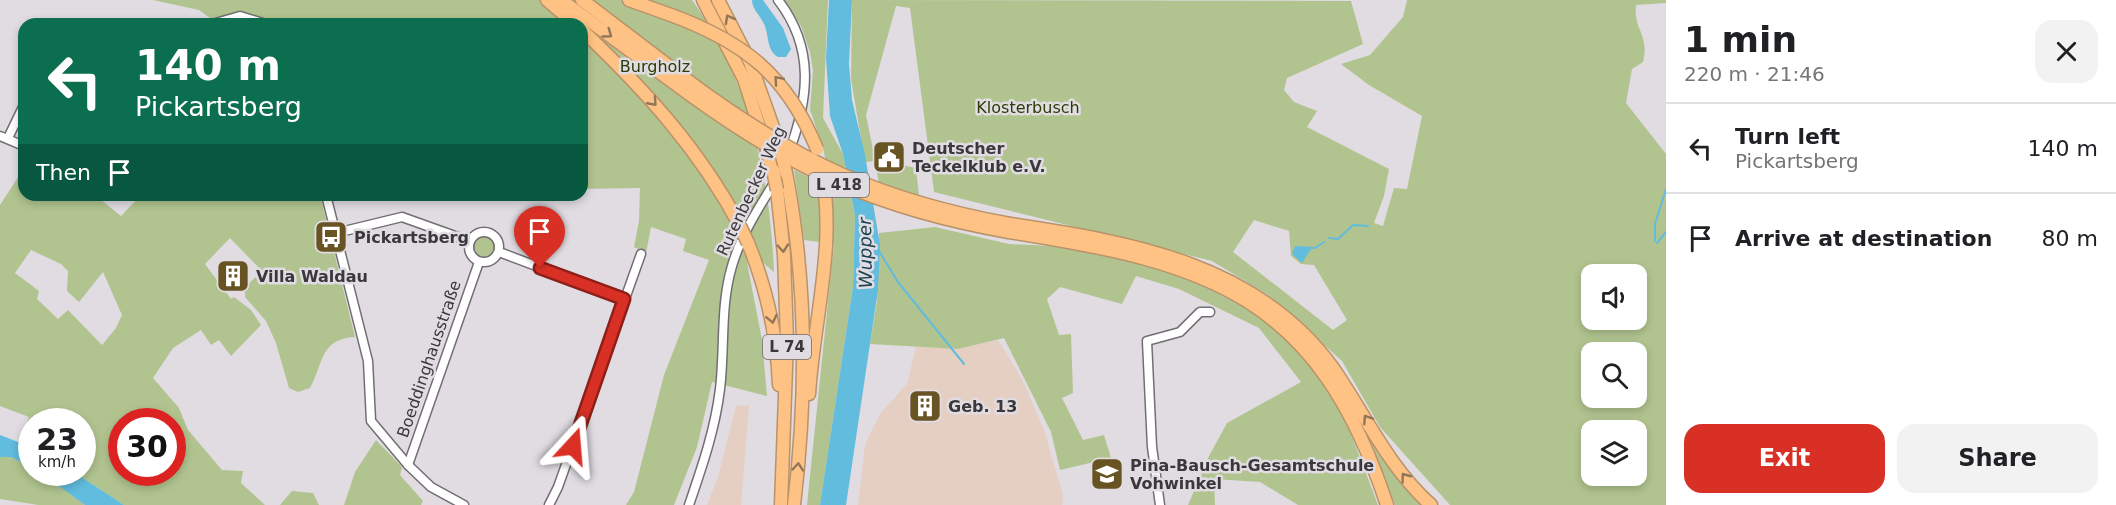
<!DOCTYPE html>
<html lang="en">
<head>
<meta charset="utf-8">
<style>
  body { margin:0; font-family:"DejaVu Sans",sans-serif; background:#f2f2f2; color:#202124; height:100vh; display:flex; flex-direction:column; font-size:22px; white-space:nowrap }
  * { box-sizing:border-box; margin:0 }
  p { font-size:20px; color:#757577 }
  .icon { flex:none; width:33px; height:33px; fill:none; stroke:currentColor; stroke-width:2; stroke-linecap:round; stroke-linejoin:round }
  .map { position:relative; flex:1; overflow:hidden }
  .details { display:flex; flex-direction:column; background:#fff; width:450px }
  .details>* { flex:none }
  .top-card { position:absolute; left:18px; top:18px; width:570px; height:183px; border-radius:18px; box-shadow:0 3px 9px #0003; background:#0b6e4f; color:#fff; overflow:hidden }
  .controls { position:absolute; left:1581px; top:264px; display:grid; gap:12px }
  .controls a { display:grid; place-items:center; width:66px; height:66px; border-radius:12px; background:#fff; box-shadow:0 3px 9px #0003; font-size:30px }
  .speed { position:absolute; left:18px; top:408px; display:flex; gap:12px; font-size:30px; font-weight:700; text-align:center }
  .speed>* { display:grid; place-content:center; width:78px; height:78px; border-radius:50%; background:#fff; box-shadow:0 3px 9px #0003; line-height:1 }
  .speed small { font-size:15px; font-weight:400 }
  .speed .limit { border:9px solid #d22; background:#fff; color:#111 }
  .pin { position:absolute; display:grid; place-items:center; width:51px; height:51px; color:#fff; margin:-62px -26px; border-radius:50% 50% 50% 0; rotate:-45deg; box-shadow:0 0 6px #0007 }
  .pin .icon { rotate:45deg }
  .me { position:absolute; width:66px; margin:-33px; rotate:19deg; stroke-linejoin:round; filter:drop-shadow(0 0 4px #0008) }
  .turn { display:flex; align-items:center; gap:21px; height:126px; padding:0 18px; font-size:27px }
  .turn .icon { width:78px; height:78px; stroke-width:2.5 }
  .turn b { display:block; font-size:42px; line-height:51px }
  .then { display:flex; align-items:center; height:57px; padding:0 18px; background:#0003; gap:12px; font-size:22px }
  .round { display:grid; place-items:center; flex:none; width:63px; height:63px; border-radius:18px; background:#f2f2f2 }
  .overview { display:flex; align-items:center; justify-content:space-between; height:102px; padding:0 18px }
  h1 { font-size:36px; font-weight:700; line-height:45px }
  .button { display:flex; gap:12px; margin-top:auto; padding:12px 18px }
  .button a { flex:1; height:69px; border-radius:18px; background:#d93025; color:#fff; font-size:24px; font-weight:700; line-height:69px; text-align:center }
  .button a+a { background:#f2f2f2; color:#202124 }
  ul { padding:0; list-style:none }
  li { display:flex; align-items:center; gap:18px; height:90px; padding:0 18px; border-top:2px solid #e0e0e0 }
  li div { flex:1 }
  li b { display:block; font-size:22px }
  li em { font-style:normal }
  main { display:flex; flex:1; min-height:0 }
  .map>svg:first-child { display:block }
  .industrial { fill:#e5cfc3 }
  .green { fill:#b1c48f; fill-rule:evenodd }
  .water { fill:#61bcdd }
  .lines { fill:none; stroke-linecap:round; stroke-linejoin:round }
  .stream { stroke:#61bcdd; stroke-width:2 }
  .minor-casing { stroke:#726e73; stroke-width:11 }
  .highway-casing { stroke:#b9926a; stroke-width:15 }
  .minor { stroke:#fff; stroke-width:8 }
  .highway { stroke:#fec284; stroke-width:12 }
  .highway-bridge-casing { stroke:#b9926a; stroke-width:15; stroke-linecap:butt }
  .highway-bridge { stroke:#fec284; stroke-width:12 }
  .oneway { stroke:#92765c }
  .route-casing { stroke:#8d1f18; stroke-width:15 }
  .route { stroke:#d93025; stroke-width:10 }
  .labels { text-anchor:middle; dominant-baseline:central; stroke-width:5; stroke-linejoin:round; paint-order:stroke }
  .shield { fill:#e0dce2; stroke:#6c696d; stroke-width:1.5 }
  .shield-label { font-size:15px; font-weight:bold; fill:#3a383b }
  .park-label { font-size:16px; fill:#2d3b05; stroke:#e0dce2 }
  .poi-label { font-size:16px; font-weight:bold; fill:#3a383b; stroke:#e0dce2; text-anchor:start }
  .street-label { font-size:16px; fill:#3a383b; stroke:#e0dce2 }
  .water-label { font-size:18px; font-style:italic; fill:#1b4352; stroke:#e0dce2 }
</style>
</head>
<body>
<main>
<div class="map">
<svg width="1666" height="505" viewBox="0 0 1666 505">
  <rect width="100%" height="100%" fill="#e0dce2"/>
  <!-- industrial -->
  <g class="industrial">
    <path d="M998 340 1022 379 1044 430 1063 495 1062 505H858L865 445 880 414 907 384 916 347 959 348Z"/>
    <path d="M749 405 741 505H707L718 477 736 406Z"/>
  </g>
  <!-- green -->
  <g class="green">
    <path d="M153 0H692C749 78 770 177 774 272L744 247 762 340 767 396 712 382 697 447 674 505H626L634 492 664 375 709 260 683 251 686 239 651 227 646 253 634 247 639 221 640 188 582 189V24H232L239 22 210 18 199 10Z"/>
    <path d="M785 0H828L823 118 843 154 855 215 853 287 820 505H807L834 244 804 240 794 170 830 187 823 147 810 110 813 71 810 52 801 26Z"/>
    <path d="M852 0 1351 1 1363 44 1287 78 1284 90 1294 102 1317 111 1307 127 1389 169 1384 196 1374 223 1383 226 1394 188 1407 189 1422 116 1369 85 1341 64 1370 55 1403 17 1407 0H1666V3L1636 5C1633 30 1650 35 1643 62L1632 69 1626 103 1666 154V505H1450L1380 427 1342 361 1268 295 1212 261 934 192 910 8 896 6 866 115 875 160 916 168 919 196 879 184 875 161 865 162 851 79ZM1254 220 1289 231 1291 256 1301 264 1314 265 1347 320 1333 330 1233 252ZM1592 274H1636V320H1592ZM1592 352H1636V398H1592ZM1592 430H1636V476H1592Z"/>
    <path d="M24 168V195H95L121 216 141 195H320L355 337C320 339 324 362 310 388L298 392 289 388 276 343 266 321 245 297V287L262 271 230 238 205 264 231 299 234 297 251 310 261 325 231 356 219 340 211 345 201 330 173 348 153 378 179 408 188 430 222 470 243 471 241 483 265 505H124L75 473 82 472V422H32L31 447 20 442 29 417 0 406V205ZM31 250 61 264 68 271 67 291 79 302 103 272 122 315 116 328 102 345 68 310 58 319 37 299 39 291 15 273ZM122 422H172V472H122Z"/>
    <path d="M935 227 1009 244 1074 247 1159 267 1226 291 1277 327 1339 402 1378 505H1298L1260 482 1214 479 1215 505H1188L1209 456 1227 423 1301 382 1259 328 1179 289 1136 276 1122 304 1060 287 1047 299 1059 335 1071 334 1073 393 1062 398 1083 440 1104 435 1111 458 1060 470 1051 432 1004 338 958 349 870 344 877 301 879 233Z"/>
    <circle cx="484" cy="247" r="12"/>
    <path d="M1364 425 1425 505H1395Z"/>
    <path d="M376 440 402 467 400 475 423 501 421 505H344L355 472Z"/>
    <path d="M0 457H11L31 467 32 472 42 473 85 505H38L0 499Z"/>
    <path d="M292 491 313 493 319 505H280Z"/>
  </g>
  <!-- water -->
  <g class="water">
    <path d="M752 0H763L783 28 791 49 786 57H778C765 49 770 34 763 22 759 14 752 9 752 0Z"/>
    <path d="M829 0H852L849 64 852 100 865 155 880 245 878 290 846 505H820L853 287 855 215 843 154 830 116 826 58Z"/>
    <path d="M1295 246 1314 247 1315 249H1311L1302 263 1292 254Z"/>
    <path d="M0 435 31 447V467L11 457H0Z"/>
    <path d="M41 473H75L124 505H85Z"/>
  </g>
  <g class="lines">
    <!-- stream -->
    <g class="stream">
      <path d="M1329 238 1338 239 1353 225 1368 226"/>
      <path d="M1655 241V224L1666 189"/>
      <path d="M1657 243 1666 232"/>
      <path d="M1315 248 1324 242"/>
      <path d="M879 251 898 282 964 364"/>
    </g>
    <!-- minor casing -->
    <g class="minor-casing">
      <g id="minor">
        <path d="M778 0C815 48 809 98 789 152"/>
        <path d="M212 24 240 16 266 24"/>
        <path d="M0 136 24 146"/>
        <path d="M8 138 24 105"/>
        <path d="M326 195 368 361 371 421 408 465 431 487 464 505"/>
        <circle cx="484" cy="247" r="15"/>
        <path d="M336 233 402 217 469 241"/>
        <path d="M499 252 624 299"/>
        <path d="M408 465 479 262"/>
        <path d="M549 505 558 487 641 254"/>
        <path d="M689 505C702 467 715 430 720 389 725 348 720 306 732 266 741 235 759 207 776 180"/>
        <path d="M1160 505 1152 447 1147 341 1180 332 1200 312H1210"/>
      </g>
    </g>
    <!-- highway casing -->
    <g class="highway-casing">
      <g id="highway">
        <path d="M547 0 575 24"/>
        <path d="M561 0 689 94"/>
        <path d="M582 0 695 86"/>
        <path d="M629 0 671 15"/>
        <path d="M703 0 744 79 773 170"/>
        <path d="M718 0 750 62 780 147"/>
        <path d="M582 30C644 89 700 150 740 226"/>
        <path d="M786 173C807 281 807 396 794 505"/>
        <path d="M777 190 784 255 787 340 781 505"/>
        <path d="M1010 224C1130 242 1257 263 1333 368 1364 413 1389 468 1431 505"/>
        <path d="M1009 232C1211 263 1318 296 1387 505"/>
        <path d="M748 243C767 289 777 335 779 385"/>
        <path d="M809 394C814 317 837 243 821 167"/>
      </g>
    </g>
    <!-- minor -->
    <use href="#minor" class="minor"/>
    <!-- highway -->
    <use href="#highway" class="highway"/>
    <!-- highway-bridge casing -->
    <g class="highway-bridge-casing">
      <g id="highway-bridge">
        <path d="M671 15C744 42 787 75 817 149"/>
        <path d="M695 86C802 164 880 200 1010 224"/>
        <path d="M689 94C795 171 879 209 1009 232"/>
        <path d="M781 151 786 173"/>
        <path d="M773 170 777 190"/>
        <path d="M740 226 748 243"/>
      </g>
    </g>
    <!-- highway-bridge -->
    <use href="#highway-bridge" class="highway-bridge"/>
  </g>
  <!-- one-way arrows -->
  <defs><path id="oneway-chevron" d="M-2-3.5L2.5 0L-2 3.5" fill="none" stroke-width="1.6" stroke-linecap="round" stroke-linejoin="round" transform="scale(1.5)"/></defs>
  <g class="oneway">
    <use href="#oneway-chevron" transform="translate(729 19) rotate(-119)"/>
    <use href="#oneway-chevron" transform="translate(608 34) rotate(36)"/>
    <use href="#oneway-chevron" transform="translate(778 80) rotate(-131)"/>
    <use href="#oneway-chevron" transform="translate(653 102) rotate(48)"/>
    <use href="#oneway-chevron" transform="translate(783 248) rotate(85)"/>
    <use href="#oneway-chevron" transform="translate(772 319) rotate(78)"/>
    <use href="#oneway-chevron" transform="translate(1367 419) rotate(-123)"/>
    <use href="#oneway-chevron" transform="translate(798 467) rotate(-85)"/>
    <use href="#oneway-chevron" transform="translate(1405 477) rotate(-127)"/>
  </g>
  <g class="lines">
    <!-- route casing -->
    <g class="route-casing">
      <path id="route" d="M540 268 624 299 573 446"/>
    </g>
    <!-- route -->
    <use href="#route" class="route"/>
  </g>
  <!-- icons -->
  <defs>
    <g id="civic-square" transform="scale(1.725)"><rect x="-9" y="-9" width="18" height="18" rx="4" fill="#685322" stroke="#e0dce2"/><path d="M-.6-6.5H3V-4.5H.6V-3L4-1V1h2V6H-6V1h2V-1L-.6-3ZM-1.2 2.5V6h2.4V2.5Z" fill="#fff"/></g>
    <g id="bus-square" transform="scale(1.725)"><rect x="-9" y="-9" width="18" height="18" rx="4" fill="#685322" stroke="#e0dce2"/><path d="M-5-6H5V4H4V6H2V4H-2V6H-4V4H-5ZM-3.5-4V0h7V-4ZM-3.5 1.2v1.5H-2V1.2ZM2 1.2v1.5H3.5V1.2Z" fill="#fff"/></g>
    <g id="building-square" transform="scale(1.725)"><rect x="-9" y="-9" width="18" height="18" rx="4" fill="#685322" stroke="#e0dce2"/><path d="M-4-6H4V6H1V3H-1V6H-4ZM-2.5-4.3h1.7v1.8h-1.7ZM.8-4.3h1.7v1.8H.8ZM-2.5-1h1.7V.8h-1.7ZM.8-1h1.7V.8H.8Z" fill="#fff"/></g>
    <g id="school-square" transform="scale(1.725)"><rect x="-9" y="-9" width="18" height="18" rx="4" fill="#685322" stroke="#e0dce2"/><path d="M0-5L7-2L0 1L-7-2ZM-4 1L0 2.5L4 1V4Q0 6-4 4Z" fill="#fff"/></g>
  </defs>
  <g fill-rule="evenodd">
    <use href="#civic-square" x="889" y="157"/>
    <use href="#bus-square" x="331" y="237"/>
    <use href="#building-square" x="233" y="276"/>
    <use href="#building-square" x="925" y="406"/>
    <use href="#school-square" x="1107" y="474"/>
  </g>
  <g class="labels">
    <!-- shield labels -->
    <g class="shield">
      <rect x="809" y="173" width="60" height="24" rx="4.5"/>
      <rect x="763" y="335" width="48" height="24" rx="4.5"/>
    </g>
    <g class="shield-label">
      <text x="839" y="185">L 418</text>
      <text x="787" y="347">L 74</text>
    </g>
    <!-- park labels -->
    <g class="park-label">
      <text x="655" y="66">Burgholz</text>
      <text x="1028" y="107">Klosterbusch</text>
    </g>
    <!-- poi labels -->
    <g class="poi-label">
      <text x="912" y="148">Deutscher<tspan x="912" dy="18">Teckelklub e.V.</tspan></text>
      <text x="354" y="237">Pickartsberg</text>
      <text x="256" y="276">Villa Waldau</text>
      <text x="948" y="406">Geb. 13</text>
      <text x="1130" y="465">Pina-Bausch-Gesamtschule<tspan x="1130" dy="18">Vohwinkel</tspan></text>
    </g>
    <!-- street labels -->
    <g class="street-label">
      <text transform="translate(751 191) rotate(-65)">Rutenbecker Weg</text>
      <text transform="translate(429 359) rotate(-71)">Boeddinghausstraße</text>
    </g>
    <!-- water labels -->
    <g class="water-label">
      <text transform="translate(865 253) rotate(-91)">Wupper</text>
    </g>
  </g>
</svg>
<div class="controls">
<a><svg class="icon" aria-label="sound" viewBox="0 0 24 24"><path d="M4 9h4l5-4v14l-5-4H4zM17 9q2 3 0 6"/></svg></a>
<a><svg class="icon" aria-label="search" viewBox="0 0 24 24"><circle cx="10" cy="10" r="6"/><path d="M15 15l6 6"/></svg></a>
<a><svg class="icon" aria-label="layers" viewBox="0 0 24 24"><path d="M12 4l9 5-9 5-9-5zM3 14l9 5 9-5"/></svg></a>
</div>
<div class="speed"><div>23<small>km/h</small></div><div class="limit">30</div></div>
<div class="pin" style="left:540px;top:268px;background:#d93025"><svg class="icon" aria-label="arrive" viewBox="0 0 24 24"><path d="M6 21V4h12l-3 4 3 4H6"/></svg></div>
<svg class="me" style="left:573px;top:446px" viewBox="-20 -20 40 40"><path d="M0-17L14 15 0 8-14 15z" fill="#d93025" stroke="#fff" stroke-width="4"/></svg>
<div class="top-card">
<div class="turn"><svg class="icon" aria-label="left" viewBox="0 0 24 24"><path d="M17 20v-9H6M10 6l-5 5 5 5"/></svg><div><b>140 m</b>Pickartsberg</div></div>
<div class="then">Then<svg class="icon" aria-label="arrive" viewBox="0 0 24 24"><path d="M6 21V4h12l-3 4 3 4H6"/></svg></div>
</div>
</div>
<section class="details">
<div class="overview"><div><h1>1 min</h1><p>220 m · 21:46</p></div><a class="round"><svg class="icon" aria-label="close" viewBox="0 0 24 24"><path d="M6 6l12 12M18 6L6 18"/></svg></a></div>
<ul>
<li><svg class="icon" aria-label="left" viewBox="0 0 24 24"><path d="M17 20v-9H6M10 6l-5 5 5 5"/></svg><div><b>Turn left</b><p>Pickartsberg</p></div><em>140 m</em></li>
<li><svg class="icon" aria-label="arrive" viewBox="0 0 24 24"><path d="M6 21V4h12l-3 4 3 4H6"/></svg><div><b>Arrive at destination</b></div><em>80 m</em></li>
</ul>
<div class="button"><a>Exit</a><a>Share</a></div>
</section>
</main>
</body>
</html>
